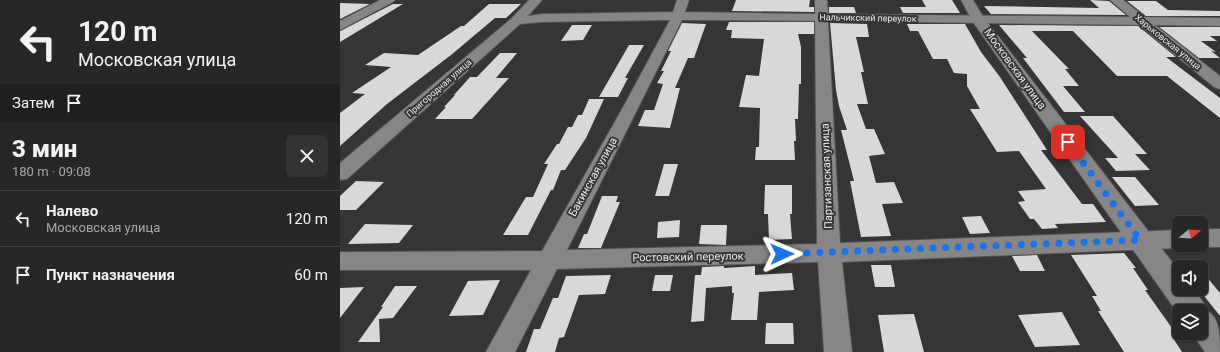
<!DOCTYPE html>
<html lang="ru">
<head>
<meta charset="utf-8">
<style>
  body { margin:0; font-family:Roboto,sans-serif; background:#343334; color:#f1f3f6; height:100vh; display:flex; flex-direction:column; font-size:15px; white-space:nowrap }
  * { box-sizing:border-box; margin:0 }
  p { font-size:13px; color:#a5a5a8 }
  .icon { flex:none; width:22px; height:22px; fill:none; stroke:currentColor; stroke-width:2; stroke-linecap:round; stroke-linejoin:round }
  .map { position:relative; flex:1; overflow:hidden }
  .drawer { display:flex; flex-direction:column; background:#282728; width:340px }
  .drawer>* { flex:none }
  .banner { background:#282728; color:#f1f3f6; overflow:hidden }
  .needle { width:26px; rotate:72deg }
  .tools { position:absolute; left:832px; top:216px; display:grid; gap:8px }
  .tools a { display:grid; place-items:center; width:36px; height:36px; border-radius:6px; background:#282728; box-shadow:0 1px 3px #0004,0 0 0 1px #444445; font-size:20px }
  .pin { position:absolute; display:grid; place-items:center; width:34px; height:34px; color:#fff; margin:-17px; border-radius:8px; box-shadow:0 2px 6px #0006 }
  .me { position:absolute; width:44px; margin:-22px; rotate:89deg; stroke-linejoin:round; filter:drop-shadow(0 0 3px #0008) }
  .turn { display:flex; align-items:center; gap:14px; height:84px; padding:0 12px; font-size:18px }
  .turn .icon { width:52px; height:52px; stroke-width:2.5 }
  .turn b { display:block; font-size:28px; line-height:34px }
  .then { display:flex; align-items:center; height:38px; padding:0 12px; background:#0003; gap:8px; font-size:15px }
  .round { display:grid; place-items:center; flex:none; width:42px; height:42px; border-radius:6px; background:#343334 }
  .overview { display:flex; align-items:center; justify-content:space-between; height:68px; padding:0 12px }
  h1 { font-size:24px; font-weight:800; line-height:30px }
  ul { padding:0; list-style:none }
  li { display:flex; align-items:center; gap:12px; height:56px; padding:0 12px; border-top:1px solid #444445 }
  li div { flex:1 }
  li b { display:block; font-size:15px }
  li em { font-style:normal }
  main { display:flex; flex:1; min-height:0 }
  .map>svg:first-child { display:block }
  .building { fill:#d9d7da }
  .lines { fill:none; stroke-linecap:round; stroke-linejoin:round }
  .street-casing { stroke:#535253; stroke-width:2 }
  .secondary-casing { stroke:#535253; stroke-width:2 }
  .street { fill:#888587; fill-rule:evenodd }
  .secondary { fill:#888587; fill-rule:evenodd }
  .route { stroke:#1a73e8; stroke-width:7; stroke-dasharray:0 12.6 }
  .labels { text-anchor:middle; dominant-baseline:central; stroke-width:4; stroke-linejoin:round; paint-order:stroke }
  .far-street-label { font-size:9px; fill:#ebeaeb; stroke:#363436 }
  .street-label { font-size:11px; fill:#ebeaeb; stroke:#363436 }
</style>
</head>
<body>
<main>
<section class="drawer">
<div class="banner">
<div class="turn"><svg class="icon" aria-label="left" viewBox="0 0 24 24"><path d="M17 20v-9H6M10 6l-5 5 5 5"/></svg><div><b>120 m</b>Московская улица</div></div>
<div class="then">Затем<svg class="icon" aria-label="arrive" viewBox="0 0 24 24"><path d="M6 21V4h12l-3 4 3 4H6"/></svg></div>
</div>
<div class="overview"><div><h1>3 мин</h1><p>180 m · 09:08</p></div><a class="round"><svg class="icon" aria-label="close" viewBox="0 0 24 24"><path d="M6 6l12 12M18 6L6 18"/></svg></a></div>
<ul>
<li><svg class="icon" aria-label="left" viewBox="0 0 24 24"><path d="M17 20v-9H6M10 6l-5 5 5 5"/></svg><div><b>Налево</b><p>Московская улица</p></div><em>120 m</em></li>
<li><svg class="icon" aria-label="arrive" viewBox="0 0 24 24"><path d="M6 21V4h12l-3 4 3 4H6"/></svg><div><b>Пункт назначения</b></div><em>60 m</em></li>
</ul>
</section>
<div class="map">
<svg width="880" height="352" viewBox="0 0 880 352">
  <rect width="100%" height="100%" fill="#363436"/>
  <!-- building -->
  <g class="building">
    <path d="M396 0H470L469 7H474V12L392 11Z"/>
    <path d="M582 0H612L620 13H563L560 7H586Z"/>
    <path d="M750 0 769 1 786 15 651 14 644 6 759 8Z"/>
    <path d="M787 1H816L828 10 880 11V16H806Z"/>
    <path d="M0 3 30 4 0 19Z"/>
    <path d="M53 4H63L0 42V31Z"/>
    <path d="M149 4H181L166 18H155L111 55 47 104 0 146V113L25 94 12 93 51 67 25 65 44 53 78 55 121 26H124Z"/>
    <path d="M489 7H514L516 13H489Z"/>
    <path d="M389 22H474V34H458L461 47V84H459L458 119H455L456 141H454L455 160H415L416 147H419L420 108 399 107 406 75 419 76 424 39 391 38 392 30H386Z"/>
    <path d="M342 23 366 24 354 58H348L335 88H340L330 128 298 126 305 110H314L323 84 317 83 324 71H321L331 51H328Z"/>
    <path d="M490 23 527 24 529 37H516L524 72H521L528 104H517L526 129H534L545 154 529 156 536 183 554 182 563 203 542 204 551 236 521 237 510 181H514L501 130H507L499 106 496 90Z"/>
    <path d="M567 24H625L641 52 660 77 707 150H701L742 204H753L766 222 715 224 718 228 702 229 694 219H690L678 202 685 201 678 191 706 189 679 151 657 152 630 109H640L627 86V74L614 73 607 59H593L578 31H570Z"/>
    <path d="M232 25H252L243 40 221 41Z"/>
    <path d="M659 25 798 26 836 57H826L880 98V118L827 76H777L733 31H692L729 69H725L739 86H723L745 112H724L683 58H687Z"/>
    <path d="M819 27H880V36H870L877 41H861L876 52 871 51 880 58H859Z"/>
    <path d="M289 45H304L285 78H288L278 97H259Z"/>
    <path d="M160 53H177L156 78H169L132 119H95L106 107H104L115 95H114L130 77H137Z"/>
    <path d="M249 99H264L246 138 225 170H221L213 190H211L188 235H163L186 197H193L208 164H204L217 144H219L228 127H232L238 115H242Z"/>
    <path d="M740 116H773L807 154H795L810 170 776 171 765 158H778Z"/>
    <path d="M324 164H338L329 196H315Z"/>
    <path d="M772 177H795L819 205 795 206Z"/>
    <path d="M16 181 44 182 16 210H0V196Z"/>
    <path d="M425 185H452V214H450L452 239 429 240 428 214H424Z"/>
    <path d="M262 196H278L276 202H280L261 248H238L244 234H247Z"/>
    <path d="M641 216 650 233 630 234 622 217Z"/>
    <path d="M340 220 339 237 317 238 318 222Z"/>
    <path d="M25 224 73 225 59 243 8 244Z"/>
    <path d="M361 225H387L386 245 359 244Z"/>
    <path d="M784 253 796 268H793L808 290H805L839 338H833L842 352H784L758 311H761L752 296H757L731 255Z"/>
    <path d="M697 255 705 271H680L672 256Z"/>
    <path d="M531 265H551L555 287H535Z"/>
    <path d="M384 266V268L415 266V275L452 273 454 290 419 292 417 320H391L394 293H392V286L366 288 364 321 351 322 355 275H361L362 267Z"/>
    <path d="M861 270 880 293V316L861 292Z"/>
    <path d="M271 275 265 294 239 295 224 337 219 338 215 352H186L194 329H200L213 298H218L226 276Z"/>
    <path d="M315 275H333L330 291H312Z"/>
    <path d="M160 280 143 315 109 316 128 281Z"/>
    <path d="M55 286H77L53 318 39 319 40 342H18L43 307H41Z"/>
    <path d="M24 287 0 318V288Z"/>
    <path d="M722 312 740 345 695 347 678 315Z"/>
    <path d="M574 314 584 352H544L538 315Z"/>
    <path d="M426 323H453L454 344H425Z"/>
  </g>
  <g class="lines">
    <!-- street casing -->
    <g class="street-casing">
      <g id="street">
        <path d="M40 0H55L53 2 0 30V21Z"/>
        <path d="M189 0H202L188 16 202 14 333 12 337 0H349L345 12 475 14V0H487L488 14 790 17 770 0H783L805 17 880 18V26L815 25 880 76V89L874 87 799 25 488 21 500 243 839 230V245H847L839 248 502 262 512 352H484L478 262 217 269 175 352H146L191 270H0V252L202 251 286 102 330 20 202 22 180 24 7 179 0 180V163L172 18ZM342 20 475 21 477 244 227 250Z"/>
        <path d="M861 229H880V247H861L856 245H861Z"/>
      </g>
    </g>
    <!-- secondary casing -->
    <g class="secondary-casing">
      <path id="secondary" d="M621 0H633L644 18 839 271V289H853L863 302 867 311C880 317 880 338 880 352H865L852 333H861V311H839V315L633 22Z"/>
    </g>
    <!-- street -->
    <use href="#street" class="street"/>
    <!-- secondary -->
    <use href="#secondary" class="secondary"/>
  </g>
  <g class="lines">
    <!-- route -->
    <path class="route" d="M442 254 800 240 728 142"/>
  </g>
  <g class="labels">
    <!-- far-street labels -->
    <g class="far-street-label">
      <text transform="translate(528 18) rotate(1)">Нальчикский переулок</text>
      <text transform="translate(828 42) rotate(39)">Харьковская улица</text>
      <text transform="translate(99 88) rotate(-41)">Пригородная улица</text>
    </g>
    <!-- street labels -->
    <g class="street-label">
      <text transform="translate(675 69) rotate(54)">Московская улица</text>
      <text transform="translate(487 176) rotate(-92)">Партизанская улица</text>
      <text transform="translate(253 177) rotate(-61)">Бакинская улица</text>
      <text transform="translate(348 257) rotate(-1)">Ростовский переулок</text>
    </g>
  </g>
</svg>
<div class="tools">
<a><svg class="needle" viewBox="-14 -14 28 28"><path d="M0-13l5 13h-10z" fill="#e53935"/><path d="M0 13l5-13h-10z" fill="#a5a5a8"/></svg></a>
<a><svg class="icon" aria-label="sound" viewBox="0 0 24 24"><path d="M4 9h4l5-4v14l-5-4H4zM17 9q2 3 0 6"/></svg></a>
<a><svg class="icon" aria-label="layers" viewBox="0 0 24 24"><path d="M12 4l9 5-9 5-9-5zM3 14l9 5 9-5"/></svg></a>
</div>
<div class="pin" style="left:728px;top:142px;background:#d93025"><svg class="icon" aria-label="arrive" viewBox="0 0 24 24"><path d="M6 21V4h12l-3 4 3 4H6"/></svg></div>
<svg class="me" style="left:442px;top:254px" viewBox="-20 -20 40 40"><path d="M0-17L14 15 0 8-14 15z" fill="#1a73e8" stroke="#fff" stroke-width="4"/></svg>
</div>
</main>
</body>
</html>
